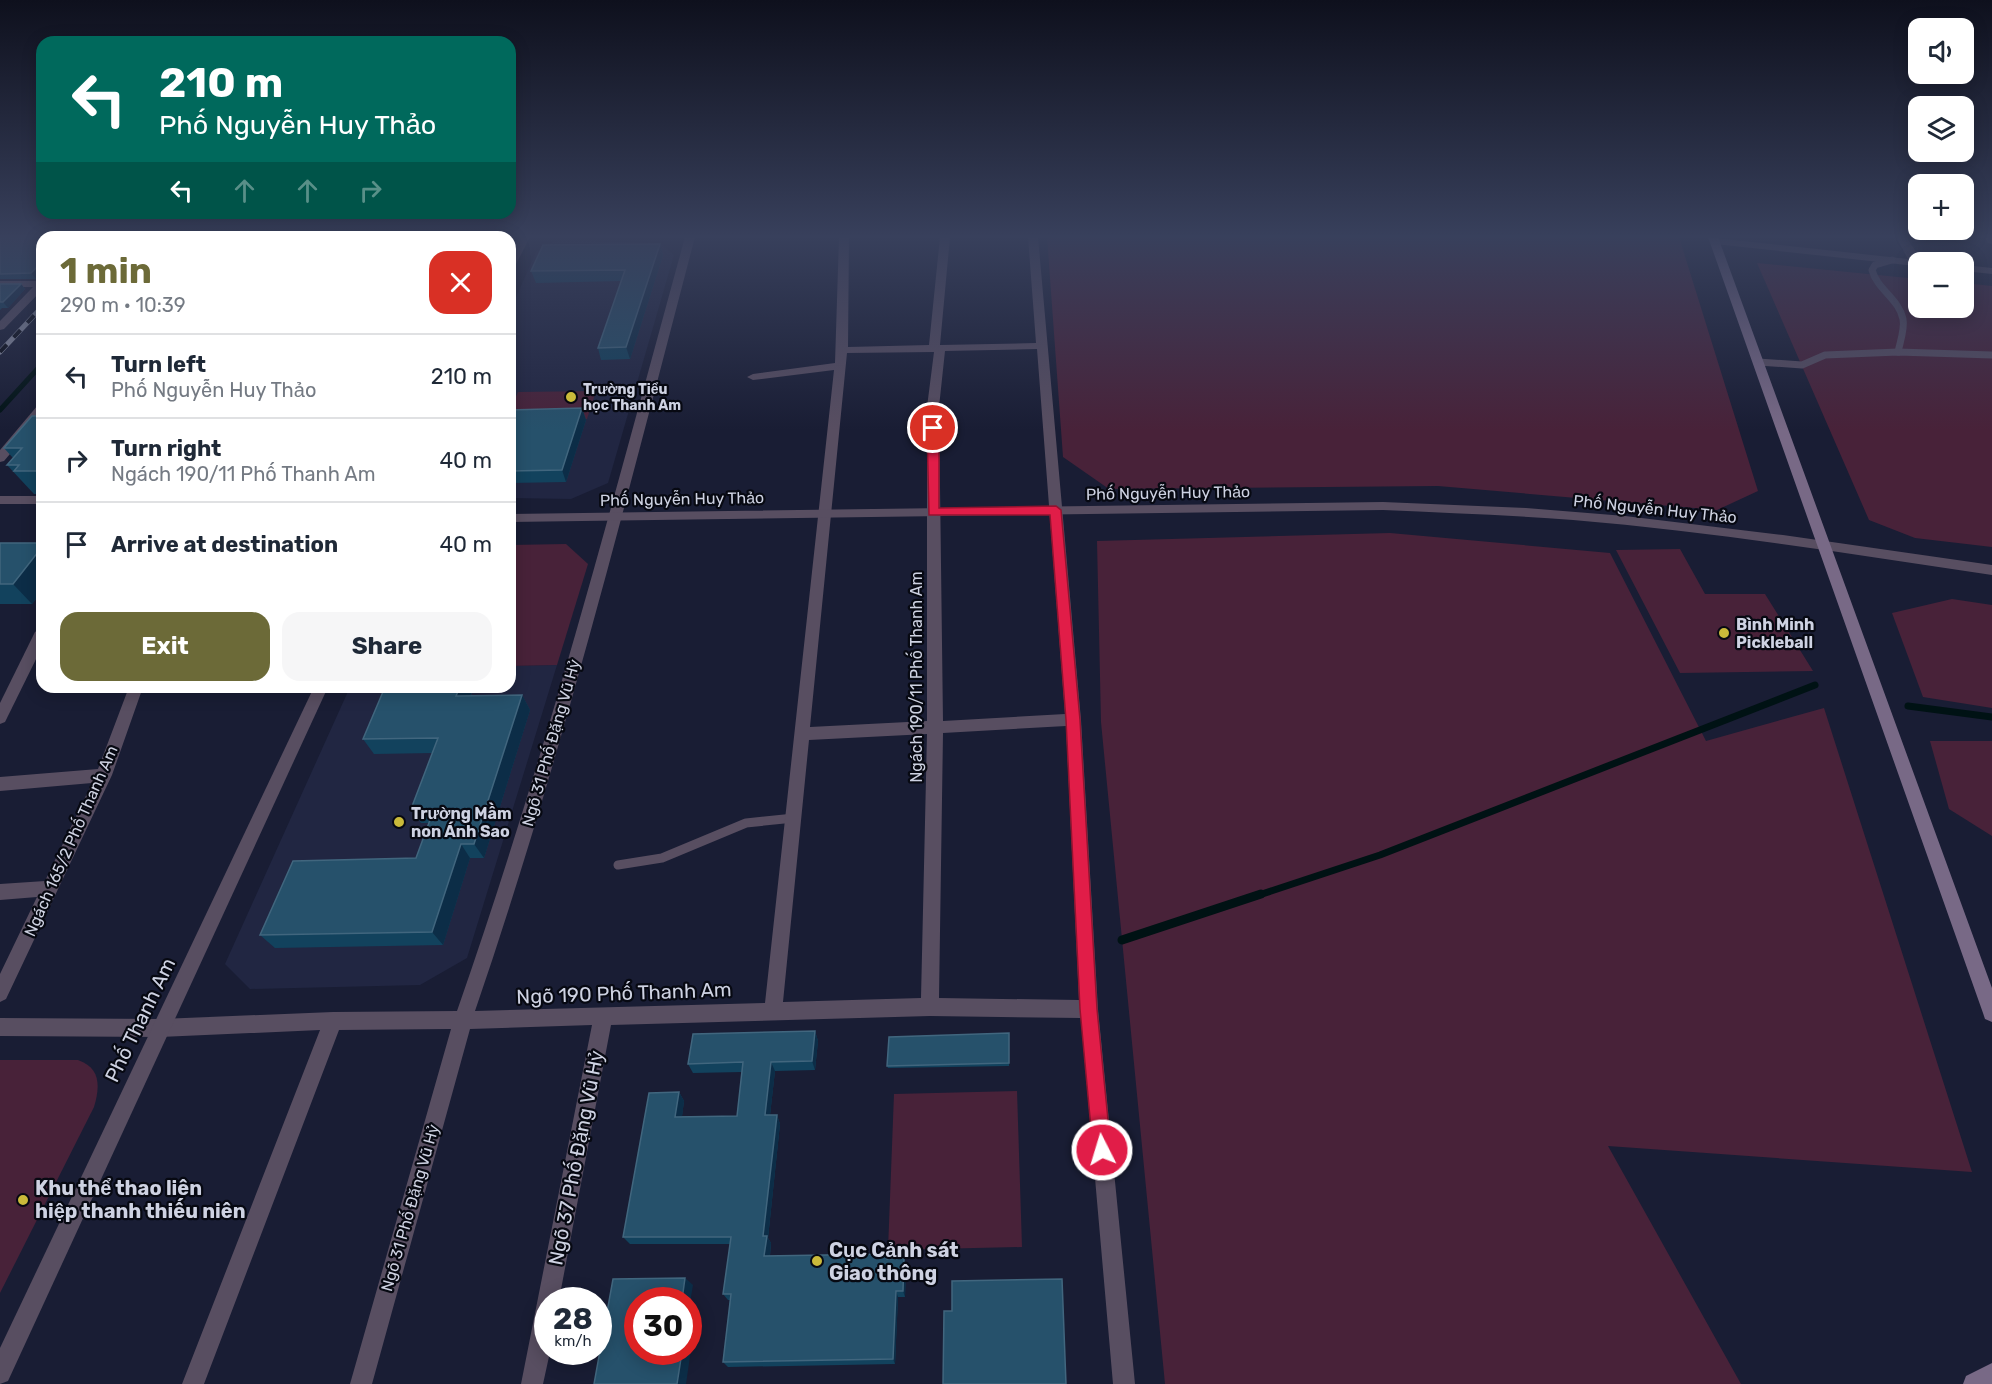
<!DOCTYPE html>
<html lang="en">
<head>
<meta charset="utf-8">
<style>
  body { margin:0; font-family:Rubik,sans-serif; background:#f6f6f7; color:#1f2937; height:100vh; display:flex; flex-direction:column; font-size:22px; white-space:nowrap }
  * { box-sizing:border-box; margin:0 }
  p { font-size:20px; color:#747a83 }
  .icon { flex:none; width:33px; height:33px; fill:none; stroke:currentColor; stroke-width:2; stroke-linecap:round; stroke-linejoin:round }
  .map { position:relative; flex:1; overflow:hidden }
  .sheet { position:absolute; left:36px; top:231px; width:480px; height:462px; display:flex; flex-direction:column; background:#fff; border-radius:18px; box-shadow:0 3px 15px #0003 }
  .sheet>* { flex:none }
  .guide { position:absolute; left:36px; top:36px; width:480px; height:183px; border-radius:18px; box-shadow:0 3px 15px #0003; background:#00695c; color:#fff; overflow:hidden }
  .controls { position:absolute; left:1908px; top:18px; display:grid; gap:12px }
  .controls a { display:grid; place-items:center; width:66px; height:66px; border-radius:12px; background:#fff; box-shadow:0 3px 15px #0003; font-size:30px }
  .speed { position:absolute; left:534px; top:1287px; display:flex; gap:12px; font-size:30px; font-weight:700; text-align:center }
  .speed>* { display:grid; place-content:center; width:78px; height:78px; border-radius:50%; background:#fff; box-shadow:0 3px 15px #0003; line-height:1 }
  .speed small { font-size:15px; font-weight:400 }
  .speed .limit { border:9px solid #d22; background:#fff; color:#111 }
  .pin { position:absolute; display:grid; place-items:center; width:51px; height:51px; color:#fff; margin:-26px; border:3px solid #fff; border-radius:50%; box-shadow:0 2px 6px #0007 }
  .me { position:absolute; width:66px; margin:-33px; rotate:355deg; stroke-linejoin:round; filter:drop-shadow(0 0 4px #0008) }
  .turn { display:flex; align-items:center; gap:21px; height:126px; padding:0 24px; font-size:27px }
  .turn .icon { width:78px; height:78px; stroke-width:2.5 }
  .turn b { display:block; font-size:42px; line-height:51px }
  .lanes { display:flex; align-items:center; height:57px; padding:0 24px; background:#0003; justify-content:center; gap:30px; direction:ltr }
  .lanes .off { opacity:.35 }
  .round { display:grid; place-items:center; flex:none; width:63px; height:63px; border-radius:18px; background:#f6f6f7 }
  .overview { display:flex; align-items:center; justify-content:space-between; height:102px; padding:0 24px }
  h1 { font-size:36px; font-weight:700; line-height:45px; color:#6c6a38 }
  .button { display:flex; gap:12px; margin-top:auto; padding:12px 24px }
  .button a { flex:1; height:69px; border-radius:18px; background:#6c6a38; color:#fff; font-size:24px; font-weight:700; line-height:69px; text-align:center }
  .button a+a { background:#f6f6f7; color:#1f2937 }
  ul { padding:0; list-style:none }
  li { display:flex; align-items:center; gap:18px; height:84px; padding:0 24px; border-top:2px solid #e0e1e3 }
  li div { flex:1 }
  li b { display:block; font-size:22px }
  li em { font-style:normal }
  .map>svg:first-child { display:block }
  .built { fill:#212642 }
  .green { fill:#482239 }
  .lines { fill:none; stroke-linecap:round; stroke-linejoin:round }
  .stream-far2 { stroke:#001214; stroke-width:5 }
  .stream-far1 { stroke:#001214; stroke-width:7 }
  .stream { stroke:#001214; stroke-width:9 }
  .service-far1 { stroke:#584e61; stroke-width:7 }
  .service { stroke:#584e61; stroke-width:9 }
  .minor { fill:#584e61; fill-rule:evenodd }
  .tertiary { fill:#584e61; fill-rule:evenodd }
  .secondary { fill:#786986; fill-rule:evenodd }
  .rail-casing { stroke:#8e92a4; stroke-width:5 }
  .rail { stroke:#070912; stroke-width:4; stroke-dasharray:10; stroke-linecap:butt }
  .wall { fill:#12425d }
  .shaded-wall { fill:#0c2d47 }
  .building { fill:#26516b; stroke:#41667e; stroke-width:1.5 }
  .route { fill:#e11d48; stroke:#92132f; stroke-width:1.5 }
  .poi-dot { fill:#caba3a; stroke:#070912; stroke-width:2 }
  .labels { text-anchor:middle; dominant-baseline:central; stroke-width:4.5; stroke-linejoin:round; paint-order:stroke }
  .far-poi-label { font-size:14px; font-weight:bold; fill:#ced2e2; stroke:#070912; text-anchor:start }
  .street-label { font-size:16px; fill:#ced2e2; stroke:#070912 }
  .poi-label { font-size:16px; font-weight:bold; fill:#ced2e2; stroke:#070912; text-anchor:start }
  .near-street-label { font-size:20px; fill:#ced2e2; stroke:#070912 }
  .near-poi-label { font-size:20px; font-weight:bold; fill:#ced2e2; stroke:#070912; text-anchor:start }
</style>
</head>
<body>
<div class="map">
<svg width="1992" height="1384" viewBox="0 0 1992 1384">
  <rect width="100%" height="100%" fill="#191d34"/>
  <!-- built -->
  <g class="built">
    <path d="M557 240 659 243 674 255 608 483 571 499 510 498V311L536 252Z"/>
    <path d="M557 665 467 958 420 985 250 989 225 964 350 687H510V666Z"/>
  </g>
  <!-- green -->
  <g class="green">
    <path d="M1047 237H1679L1758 491 1717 510 1438 486 1109 489 1063 457Z"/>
    <path d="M1757 263 1918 279V308H1964V283L1992 286V547L1915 538 1869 520Z"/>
    <path d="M596 391 587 419 510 420V411L518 392Z"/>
    <path d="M1390 533 1610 553 1706 741 1824 708 1972 1172 1608 1146 1741 1384H1165L1101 722 1097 541Z"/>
    <path d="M566 544 588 564 557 665 510 666V545Z"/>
    <path d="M1680 549 1705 594H1765L1813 671 1680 673 1616 550Z"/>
    <path d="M1952 599 1992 605V708L1923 697 1892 613Z"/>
    <path d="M1930 741H1992V836L1949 809Z"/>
    <path d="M0 1060H78C101 1068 100 1087 94 1107L0 1293Z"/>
    <path d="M1017 1091 1022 1247 888 1250 894 1094Z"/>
  </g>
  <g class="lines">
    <!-- stream-far2 -->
    <path class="stream-far2" d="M0 410 42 364"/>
    <!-- stream-far1 -->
    <g class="stream-far1">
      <path d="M1908 706 1992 717"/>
      <path d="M1256 896 1380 855 1815 685"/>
    </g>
    <!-- stream -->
    <path class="stream" d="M1122 940 1261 894"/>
    <!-- service-far1 -->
    <g class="service-far1">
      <path d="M1892 260 1875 265 1872 270C1877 289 1899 299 1903 319 1905 329 1900 342 1898 352"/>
      <path d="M1758 362 1802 365 1825 355 1898 352 1992 355"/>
    </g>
    <!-- service -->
    <path class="service" d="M618 865 662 858 746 823 794 818"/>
    <!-- minor -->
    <g class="minor">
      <path d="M685 237H695C627 496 562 757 475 1011L765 1003 834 370 753 380 747 377 753 374 835 363 839 237H849L848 347 929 345 940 237H950L940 345 1036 343 1028 237H1038L1081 720 1098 1009 1135 1384H1113L1081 1018 930 1016 611 1025 559 1300H548V1352H550L543 1384H521L592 1025 470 1029 372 1384H350L451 1029 339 1030 204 1384H182L320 1030 160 1037 0 1036V1018L160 1019 333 1012 457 1011C546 757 614 496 685 237ZM1037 349 1065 714 943 721 939 407 945 351ZM934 352 927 407V721L810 727 847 353ZM1066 726 1079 1000 939 998 943 733ZM927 734 921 998 783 1002 809 740Z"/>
      <path d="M1896 237H1906L1923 262H1918V266H1916L1715 244 1710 241 1715 238 1908 259Z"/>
      <path d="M1984 237H1992V244L1988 243Z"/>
      <path d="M1964 265 1992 268V274L1964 271Z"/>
      <path d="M0 281H42V290L4 329 0 330V321L33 287H0Z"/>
      <path d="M42 404V416L4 461 0 462V450L38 405Z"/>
      <rect x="0" y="496" width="42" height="8"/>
      <path d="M42 627V647L5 722 0 724V703L35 632Z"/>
      <path d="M129 687H143L112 775 6 999 0 1002V974L37 897 0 900V884L45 881 92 783 0 791V777L98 769Z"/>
    </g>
    <!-- tertiary -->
    <g class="tertiary">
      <path d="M520 237H530L515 266 510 269V256Z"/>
      <path d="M1383 502 1526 508 1625 516 1783 535 1992 565V575C1853 554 1714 532 1573 520 1510 515 1446 513 1383 510L510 522V514Z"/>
      <path d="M314 687H328L8 1381 0 1384V1348Z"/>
    </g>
    <!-- secondary -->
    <g class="secondary">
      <path d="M1708 237H1718L1992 988V1022L1985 1019 1983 1013Z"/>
      <path d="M1992 1363V1384H1963L1966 1376Z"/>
    </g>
    <!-- rail casing -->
    <g class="rail-casing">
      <path id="rail" d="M0 352 42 307"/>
    </g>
    <!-- rail -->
    <use href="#rail" class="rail"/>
  </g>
  <!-- wall -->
  <g class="wall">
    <path d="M0 237H69H42V272L36 279H0Z"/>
    <path d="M660 244 663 255 630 359 601 360 598 348 621 281 536 283 531 271Z"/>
    <path d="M0 284H21L25 289 8 308H2L0 310Z"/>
    <path d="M582 408 586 420 566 482 510 483V410Z"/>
    <path d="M42 416V494H34L7 465 13 458 4 448Z"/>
    <path d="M0 543H42V591L32 604H0Z"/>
    <path d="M385 687H470L472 691 471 696 522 695 530 710 484 858H470L443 945 275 948 260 935 416 858 429 823H421L411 809 433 753 374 754 363 739Z"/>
    <path d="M815 1031 818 1041 815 1070 775 1071 770 1115H777L780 1124 768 1238 771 1243 770 1256 889 1259 904 1258 906 1265 905 1297H898L895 1364 728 1367 723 1362 730 1300H728L723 1294 730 1244H630L623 1237 679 1092 684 1101 682 1116H737L742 1072 693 1073 688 1064Z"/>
    <path d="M1009 1033V1066L888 1068 887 1066Z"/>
  </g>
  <!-- shaded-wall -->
  <g class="shaded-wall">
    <path d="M660 244 663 255 630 359 626 347Z"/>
    <path d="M42 262V272L36 279 31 273Z"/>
    <path d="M21 284 25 289 8 308 3 302Z"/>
    <path d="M582 408 586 420 566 482 562 470Z"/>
    <path d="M42 547V591L32 604 13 584Z"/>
    <path d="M460 687H470L472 691 465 711 456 696Z"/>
    <path d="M522 695 530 710 484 858 474 844Z"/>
    <path d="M461 844 470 858 443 945 432 932Z"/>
    <path d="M815 1031 818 1041 815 1070 812 1061Z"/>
    <path d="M771 1062 775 1071 769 1124 765 1115Z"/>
    <path d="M679 1092 684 1101 681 1125 675 1117Z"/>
    <path d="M777 1115 780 1124 768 1238 771 1243 769 1263 764 1256 763 1236Z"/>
    <path d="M904 1258 906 1265 905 1297 903 1291Z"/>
    <path d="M685 1278 693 1285 689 1309 696 1315 686 1384H677L682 1352H688V1300H682Z"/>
    <path d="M896 1291 898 1297 895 1364 893 1359Z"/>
  </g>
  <!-- building -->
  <g class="building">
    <path d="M0 237H61H42V262L31 273 0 274Z"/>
    <path d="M660 244 626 347 598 348 625 270 531 271 543 245Z"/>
    <path d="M0 284H21L3 302H0Z"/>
    <path d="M582 408 562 470 510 471V410Z"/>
    <path d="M32 416H42V471H14L19 465H7L22 448H4Z"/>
    <path d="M0 543H42V547L13 584H0Z"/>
    <path d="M385 687H460L456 696 522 695 474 844H461L432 932 260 935 293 861 416 858 434 809H411L438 738 363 739Z"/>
    <path d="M815 1031 812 1061 771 1062 765 1115H777L763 1236H767L764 1256 887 1254V1259L904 1258 903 1291H896L893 1359 723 1362 731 1294H723L731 1237H623L649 1093 679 1092 675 1117 737 1116 743 1062 688 1064 693 1034Z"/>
    <path d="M1009 1033V1063L887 1066 889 1037Z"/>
    <path d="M685 1278 682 1300H638V1352H682L677 1384H594L613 1279Z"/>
    <path d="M1062 1279 1066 1384H943L944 1311H952V1281Z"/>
  </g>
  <!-- sky -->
  <linearGradient id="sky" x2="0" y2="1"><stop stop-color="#0e101d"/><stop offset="0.55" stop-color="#38405c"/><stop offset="1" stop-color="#38405c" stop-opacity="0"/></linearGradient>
  <rect width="1992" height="430" fill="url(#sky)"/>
  <!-- route -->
  <path class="route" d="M933 425 939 428V508L1056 506 1061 510 1080 720 1097 1009 1111 1150 1108 1156 1102 1159 1095 1156 1093 1150 1080 1009 1066 720 1050 515H929L927 428Z"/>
  <!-- markers -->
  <g class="poi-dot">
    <circle cx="571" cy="397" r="6"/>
    <circle cx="1724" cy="633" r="6"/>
    <circle cx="399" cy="822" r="6"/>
    <circle cx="23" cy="1200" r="6"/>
    <circle cx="817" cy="1261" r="6"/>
  </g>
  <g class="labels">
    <!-- far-poi labels -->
    <g class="far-poi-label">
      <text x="583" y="389">Trường Tiểu<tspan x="583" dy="16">học Thanh Am</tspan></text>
    </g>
    <!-- street labels -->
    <g class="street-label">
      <text transform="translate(1168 493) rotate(-1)">Phố Nguyễn Huy Thảo</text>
      <text transform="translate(682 499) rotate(-1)">Phố Nguyễn Huy Thảo</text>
      <text transform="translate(1655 509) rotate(6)">Phố Nguyễn Huy Thảo</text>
      <text transform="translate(916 677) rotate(-90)">Ngách 190/11 Phố Thanh Am</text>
      <text transform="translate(551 743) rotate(-74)">Ngõ 31 Phố Đặng Vũ Hỷ</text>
      <text transform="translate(71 841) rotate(-66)">Ngách 165/2 Phố Thanh Am</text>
      <text transform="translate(410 1208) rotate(-74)">Ngõ 31 Phố Đặng Vũ Hỷ</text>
    </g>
    <!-- poi labels -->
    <g class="poi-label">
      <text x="1736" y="624">Bình Minh<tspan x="1736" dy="18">Pickleball</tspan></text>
      <text x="411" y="813">Trường Mầm<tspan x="411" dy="18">non Ánh Sao</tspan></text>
    </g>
    <!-- near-street labels -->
    <g class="near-street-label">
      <text transform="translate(624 993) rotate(-2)">Ngõ 190 Phố Thanh Am</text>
      <text transform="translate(140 1020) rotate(-64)">Phố Thanh Am</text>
      <text transform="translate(576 1158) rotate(-79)">Ngõ 37 Phố Đặng Vũ Hỷ</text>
    </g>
    <!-- near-poi labels -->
    <g class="near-poi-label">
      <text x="35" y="1188">Khu thể thao liên<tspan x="35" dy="23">hiệp thanh thiếu niên</tspan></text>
      <text x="829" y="1250">Cục Cảnh sát<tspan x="829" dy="23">Giao thông</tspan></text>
    </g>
  </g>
</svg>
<div class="controls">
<a><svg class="icon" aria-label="sound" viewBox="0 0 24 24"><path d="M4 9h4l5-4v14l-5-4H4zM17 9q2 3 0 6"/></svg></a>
<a><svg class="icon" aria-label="layers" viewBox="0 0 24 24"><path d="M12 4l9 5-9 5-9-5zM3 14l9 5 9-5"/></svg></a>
<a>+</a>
<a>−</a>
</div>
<div class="speed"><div>28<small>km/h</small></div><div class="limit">30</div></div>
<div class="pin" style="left:933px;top:428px;background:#d93025"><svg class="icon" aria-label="arrive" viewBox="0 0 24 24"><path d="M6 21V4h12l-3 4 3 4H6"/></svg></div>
<svg class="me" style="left:1102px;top:1150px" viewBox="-20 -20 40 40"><circle r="17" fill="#e11d48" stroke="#fff" stroke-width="3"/><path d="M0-11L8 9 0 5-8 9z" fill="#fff"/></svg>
<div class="guide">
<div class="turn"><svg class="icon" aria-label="left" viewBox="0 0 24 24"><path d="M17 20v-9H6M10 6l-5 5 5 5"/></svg><div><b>210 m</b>Phố Nguyễn Huy Thảo</div></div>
<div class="lanes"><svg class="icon" aria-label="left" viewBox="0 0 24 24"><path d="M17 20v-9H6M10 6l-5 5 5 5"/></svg><svg class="icon off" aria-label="ahead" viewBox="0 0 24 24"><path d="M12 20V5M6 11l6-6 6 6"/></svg><svg class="icon off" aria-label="ahead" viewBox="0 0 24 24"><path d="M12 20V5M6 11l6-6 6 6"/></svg><svg class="icon off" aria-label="right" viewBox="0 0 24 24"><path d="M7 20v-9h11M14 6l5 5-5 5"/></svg></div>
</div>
<section class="sheet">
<div class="overview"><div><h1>1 min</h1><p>290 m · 10:39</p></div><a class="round" style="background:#d93025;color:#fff"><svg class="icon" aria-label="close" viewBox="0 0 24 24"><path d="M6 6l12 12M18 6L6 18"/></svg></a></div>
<ul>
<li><svg class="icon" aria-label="left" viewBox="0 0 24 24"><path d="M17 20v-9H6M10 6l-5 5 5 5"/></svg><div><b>Turn left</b><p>Phố Nguyễn Huy Thảo</p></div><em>210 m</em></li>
<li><svg class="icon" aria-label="right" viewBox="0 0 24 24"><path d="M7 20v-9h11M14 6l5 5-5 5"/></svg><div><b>Turn right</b><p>Ngách 190/11 Phố Thanh Am</p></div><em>40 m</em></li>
<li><svg class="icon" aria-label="arrive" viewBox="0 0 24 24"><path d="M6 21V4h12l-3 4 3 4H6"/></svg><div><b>Arrive at destination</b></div><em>40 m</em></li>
</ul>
<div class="button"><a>Exit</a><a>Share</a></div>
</section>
</div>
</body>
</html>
